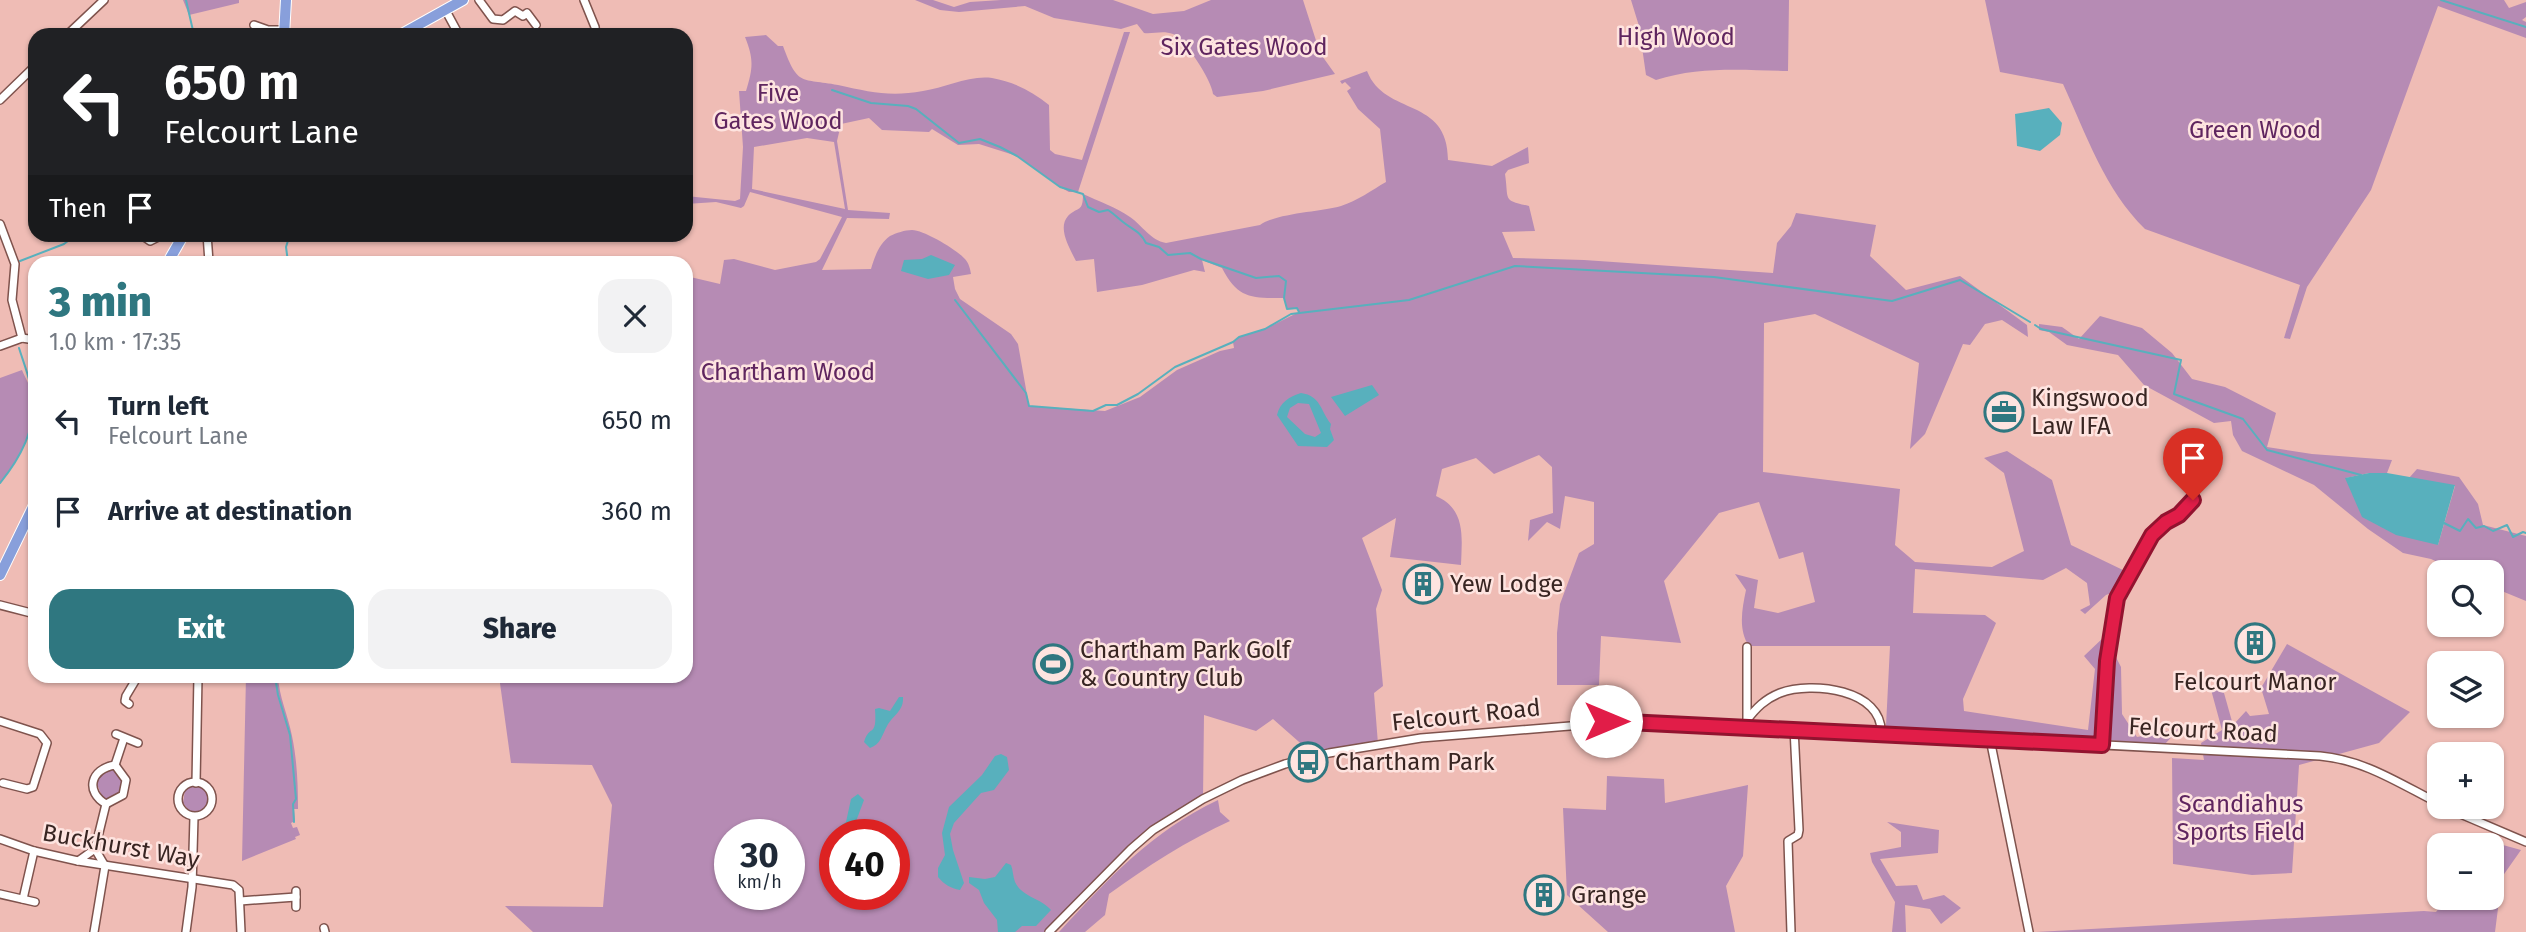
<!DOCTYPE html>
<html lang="en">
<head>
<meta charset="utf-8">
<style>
  body { margin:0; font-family:"Fira Sans",sans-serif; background:#f2f2f3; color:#1f2937; height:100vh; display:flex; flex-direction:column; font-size:26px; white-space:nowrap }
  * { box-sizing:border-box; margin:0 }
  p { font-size:23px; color:#747a83 }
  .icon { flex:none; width:38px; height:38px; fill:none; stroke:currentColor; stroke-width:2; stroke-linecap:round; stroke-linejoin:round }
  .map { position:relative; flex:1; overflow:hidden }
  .panel { position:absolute; left:28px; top:256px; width:665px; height:427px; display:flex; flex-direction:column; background:#fff; border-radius:21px; box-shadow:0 2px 5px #0004 }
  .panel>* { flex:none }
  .banner { position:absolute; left:28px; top:28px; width:665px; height:214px; border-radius:21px; box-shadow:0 2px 5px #0004; background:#202124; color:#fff; overflow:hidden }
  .tools { position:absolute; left:2427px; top:560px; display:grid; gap:14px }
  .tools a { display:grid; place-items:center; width:77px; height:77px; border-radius:14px; background:#fff; box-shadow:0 2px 5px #0004; font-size:35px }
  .speed { position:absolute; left:714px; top:819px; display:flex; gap:14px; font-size:35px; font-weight:700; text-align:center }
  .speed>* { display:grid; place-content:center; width:91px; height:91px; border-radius:50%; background:#fff; box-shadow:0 2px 5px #0004; line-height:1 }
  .speed small { font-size:18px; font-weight:400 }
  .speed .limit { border:10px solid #d22; background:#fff; color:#111 }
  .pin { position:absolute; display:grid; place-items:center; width:60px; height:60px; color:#fff; margin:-72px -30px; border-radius:50% 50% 50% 0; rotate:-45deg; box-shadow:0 0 7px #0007 }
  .pin .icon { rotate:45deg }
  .me { position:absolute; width:77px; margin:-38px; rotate:90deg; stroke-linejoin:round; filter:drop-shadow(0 0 5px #0008) }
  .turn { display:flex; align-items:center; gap:24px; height:147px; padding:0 21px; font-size:32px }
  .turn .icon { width:91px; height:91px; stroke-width:2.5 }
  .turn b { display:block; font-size:49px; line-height:60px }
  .then { display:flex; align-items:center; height:66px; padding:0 21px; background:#0003; gap:14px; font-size:26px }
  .round { display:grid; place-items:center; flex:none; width:74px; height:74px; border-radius:21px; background:#f2f2f3 }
  .overview { display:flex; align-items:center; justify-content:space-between; height:119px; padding:0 21px }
  h1 { font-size:42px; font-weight:800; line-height:52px; color:#2f7780 }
  .action { display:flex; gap:14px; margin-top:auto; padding:14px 21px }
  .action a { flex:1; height:80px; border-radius:21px; background:#2f7780; color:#fff; font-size:28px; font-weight:800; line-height:80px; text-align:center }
  .action a+a { background:#f2f2f3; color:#1f2937 }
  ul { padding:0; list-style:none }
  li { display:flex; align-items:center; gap:21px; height:91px; padding:0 21px }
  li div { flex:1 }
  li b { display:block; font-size:26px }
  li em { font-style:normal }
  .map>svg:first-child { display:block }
  .green { fill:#b68bb4; fill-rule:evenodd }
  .water { fill:#58b0bd; fill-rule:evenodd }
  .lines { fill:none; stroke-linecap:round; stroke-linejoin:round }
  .stream { stroke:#58b0bd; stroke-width:2 }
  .minor-casing { stroke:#7f534d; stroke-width:10 }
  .highway-casing { stroke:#fff; stroke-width:12 }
  .minor { stroke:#fff; stroke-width:7 }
  .highway { stroke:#889fdb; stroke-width:10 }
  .route-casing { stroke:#92132f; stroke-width:18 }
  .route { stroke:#e11d48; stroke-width:12 }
  .labels { text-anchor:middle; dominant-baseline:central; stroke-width:5; stroke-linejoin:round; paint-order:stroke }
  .park-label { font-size:24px; fill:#5f255f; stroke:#fee4e0 }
  .poi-label { font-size:24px; fill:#382522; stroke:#fee4e0; text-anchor:start }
  .street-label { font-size:24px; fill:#382522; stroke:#fee4e0 }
</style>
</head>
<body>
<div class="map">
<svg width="2526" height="932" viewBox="0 0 2526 932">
  <rect width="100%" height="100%" fill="#efbcb5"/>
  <!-- green -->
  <g class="green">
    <path d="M183 0H239V3L189 15Z"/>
    <path d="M915 0H933L954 7 970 2 1001 0H1113L1153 14 1184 11 1211 0H1303L1320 53 1335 74 1263 91 1217 97 1213 94C1212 81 1185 39 1173 34 1163 30 1154 34 1144 33L1137 24 1121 29 1054 18 1025 6 959 12 940 10Z"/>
    <path d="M1631 0H1789L1788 71C1744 70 1699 66 1656 80L1646 75 1639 26Z"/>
    <path d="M1985 0H2504L2509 8 2526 2V17L2522 20 2526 22V38L2438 6 2371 190 2307 287 2290 339 2284 338 2300 285 2145 229C2105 190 2086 134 2063 84L2000 72Z"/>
    <path d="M1124 32H1130L1078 192H1069L1060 187 1017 156 979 144 958 145 932 129 929 132 882 130 869 118 841 124 837 141 848 210 890 213 889 219 847 218 822 270 871 269C875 256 879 244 890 236 896 233 905 230 912 230 924 230 957 250 965 259 969 264 970 268 971 274L953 277 955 289 960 299 1011 334 1018 344 1029 406 1105 411 1140 397 1177 370 1220 351 1234 348 1233 342 1239 337 1265 329 1299 312 1297 308 1287 309 1284 298C1251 298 1238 299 1222 268L1202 260 1205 272 1194 270 1142 285 1097 292 1094 259 1076 261C1070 249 1057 228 1068 216 1078 206 1083 213 1083 194 1098 201 1116 207 1130 217 1143 226 1150 240 1166 243L1260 225C1277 213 1320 212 1341 206 1357 201 1372 190 1386 182L1380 129 1358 109 1347 91 1351 88 1345 82 1342 84 1340 81 1367 71C1385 117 1448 96 1448 160L1492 166 1528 147 1529 163 1508 170 1505 174C1509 201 1502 200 1529 206L1535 231 1502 232 1513 258 1584 260 1773 273 1777 243 1791 226 1796 213 1876 225 1870 256 1906 290 1960 276 2027 325 2028 337 2002 320 1985 324 1970 345 1963 344 1925 434 1910 449 1919 363 1815 314 1764 323 1763 472 1900 489 1895 545 1915 562 1992 567 2024 551 2004 473 1984 458 2007 451 2052 480 2071 545 2125 571 2143 554 2145 558 2134 575 2123 603 2114 592 2106 595 2085 614 2080 610 2090 605 2087 583 2066 568 2043 580 1915 569 1913 613 1985 615 1996 623 1963 699 1964 711 2088 730 2095 669 2084 656 2105 636 2121 667 2122 714 2137 737 2179 729 2165 744 1886 726 1890 646H1749C1738 630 1742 609 1746 590L1735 574 1758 580 1754 608 1778 613 1815 602 1803 552 1779 559 1759 502 1719 513 1664 581 1681 643 1601 636 1599 685H1557V633L1560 604 1579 553 1594 544V502L1565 496 1560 529 1547 522 1528 541 1530 520 1553 513 1552 467 1539 455 1494 474 1476 458 1442 469 1436 496C1466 509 1462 537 1461 565L1390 557 1396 518 1362 538 1382 590 1376 609 1383 686 1374 693 1378 744 1315 756 1273 719 1256 731 1204 715 1203 799 1153 830 1049 932H533L505 906 603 907 612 805 592 765 511 763 499 676H686V276L720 284 724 260 734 259 775 270 816 262 820 259 842 217 750 192 744 206 741 208 716 202 686 204V196L735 201 740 199 743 147 739 91H746C753 68 754 59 745 37L766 35 778 46H783C798 87 801 78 838 85 870 92 890 97 923 91 945 88 969 75 992 78 1014 82 1032 91 1049 105L1050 150 1055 154 1082 160ZM807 138 834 142 845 209 752 189 754 147ZM730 835H789V894H730ZM835 835H894V894H835Z"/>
    <path d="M2100 316 2142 328 2172 353 2192 379 2225 387 2276 413 2267 447 2312 454 2392 460 2387 473H2369L2346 478 2438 545 2455 486 2409 478 2417 469 2459 477 2478 504 2483 525 2526 536V601L2492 587V572H2459L2431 559 2403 553 2368 529 2314 485 2242 451 2233 435 2231 421 2214 423 2144 385 2118 355 2067 345 2049 332 2039 330V324L2062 327 2079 339Z"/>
    <path d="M22 370C26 380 32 388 34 399 38 427 17 462 0 483V378Z"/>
    <path d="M2287 644 2410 712 2379 743 2299 765 2292 873 2252 875 2173 864 2172 758 2204 760 2201 743 2222 730 2210 686 2224 693 2233 725 2246 711 2250 716 2269 714 2261 688Z"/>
    <path d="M246 676H278C279 697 288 715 292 736 297 760 298 784 298 809H294L295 821 291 823 293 828 297 827 300 835 295 837 296 839 242 861Z"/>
    <path d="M112 768 123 776 122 791 118 796 117 794 109 799V801L103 799 97 784 102 771Z"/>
    <path d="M1607 776 1664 779 1665 803 1748 785 1743 856 1726 886 1735 932H1608L1567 895 1563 808 1606 810Z"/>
    <path d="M194 784H199L209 794 207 806 197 814 189 811 183 803 185 790Z"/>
    <path d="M1218 800 1220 812 1230 821C1188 840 1146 867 1109 894L1105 915 1085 932H1059C1108 879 1152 831 1218 800Z"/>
    <path d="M1887 822 1939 830 1938 853 1880 859 1896 886 1917 885 1923 900 1944 895 1961 908 1941 924 1930 909 1905 905 1906 932H1892L1895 902 1872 862 1870 853 1901 847V832Z"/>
    <path d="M2492 842 2521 850 2502 877 2495 932H2036L2424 911 2436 912 2447 898H2492V845H2490Z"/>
  </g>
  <!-- water -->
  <g class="water">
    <path d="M2049 108 2062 123 2060 135 2040 151 2017 146 2015 114Z"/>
    <path d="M931 255 955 265 949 275 928 279 901 271 904 260 922 259Z"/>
    <path d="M1372 385 1379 395 1345 416 1331 397Z"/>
    <path d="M1301 393C1321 396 1320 410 1331 424L1330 429 1334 440 1327 447 1298 446 1277 415C1280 402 1289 397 1301 393ZM1298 403 1309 404 1321 433 1315 437 1305 434 1287 417 1290 408Z"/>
    <path d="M2369 473H2387L2455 485 2438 545 2396 535 2362 517 2345 478Z"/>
    <path d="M899 697H903C904 711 893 715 887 726 882 735 881 744 870 748L864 742C870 723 877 739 875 709L879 708 890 711Z"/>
    <path d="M1001 754 1007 757 1009 770 994 790 981 793 954 823 950 834 953 850 964 883 960 890C950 888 945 885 938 877V868L945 855 942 833 949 807 982 775 995 756Z"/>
    <path d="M858 794 864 800 855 824 847 835H835V863H825C823 844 830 833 846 822L851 799Z"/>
    <path d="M1006 863 1011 865C1013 870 1013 877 1015 882 1022 897 1041 898 1051 910L1036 926H1022L1015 932H998L997 920 984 903 979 890 969 883V877L985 879 995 877Z"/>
  </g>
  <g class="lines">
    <!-- stream -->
    <g class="stream">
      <path d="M186 0 194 35"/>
      <path d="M2441 0 2526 27"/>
      <path d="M832 90 871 103 908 106 916 109 959 143 980 139 1000 147 1017 156 1060 187 1083 194 1088 207 1099 212 1108 210C1114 214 1118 218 1123 222 1133 230 1140 231 1146 243L1159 247 1168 255 1190 253 1201 259 1256 278 1279 276 1286 281 1284 298 1287 309 1297 308 1299 312"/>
      <path d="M20 261 64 244 77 234"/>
      <path d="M288 262 286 247 290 234"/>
      <path d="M955 300 1026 393 1029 406 1093 411 1106 405H1117L1138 394 1175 367 1233 342 1239 337 1265 329 1291 314 1409 300 1515 266 1714 277 1892 301 1960 280 2030 322"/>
      <path d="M2035 325 2041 329 2181 360 2174 394 2243 419 2267 450 2361 475"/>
      <path d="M0 483C19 460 34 432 34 402 34 390 23 361 19 348"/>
      <path d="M2444 523 2460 531 2468 519 2476 528 2484 526 2493 531 2507 525 2513 537 2523 532 2526 533"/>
      <path d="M275 676 278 695 290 735 296 799 293 804 294 822"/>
    </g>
    <!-- minor casing -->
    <g class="minor-casing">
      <g id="minor">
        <path d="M479 0 493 19 503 20 515 11 523 16 527 13 536 25"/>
        <path d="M584 0 595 27 596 35"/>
        <path d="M446 11 459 35"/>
        <path d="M254 25 268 30H285"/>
        <path d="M67 35 104 0"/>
        <path d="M0 100 35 66"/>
        <path d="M0 224 15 264 12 300 22 338"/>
        <path d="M140 234 150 241 164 234"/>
        <path d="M207 234 209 262"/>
        <path d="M0 346 22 338 35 340"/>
        <path d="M0 605 35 614"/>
        <path d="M1747 647V720"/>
        <path d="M129 704 125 701 126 696 138 676"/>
        <path d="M0 721 40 734 47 743 33 787 27 789 3 783"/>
        <path d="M1747 727V720C1756 708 1765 699 1780 693 1811 681 1884 689 1881 734"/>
        <path d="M116 734 138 743"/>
        <path d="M1990 739 2029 932"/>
        <path d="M2102 745 2107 661 2117 598 2153 535 2167 521 2179 515 2193 500"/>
        <path d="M115 765 126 780 123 795 106 804C85 792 90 769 115 765Z"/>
        <path d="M115 765 124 738"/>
        <circle cx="195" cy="799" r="17"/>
        <path d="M196 783 198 676"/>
        <path d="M2444 807 2526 842"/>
        <path d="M0 839 34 851 78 861 233 885 239 890 241 932"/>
        <path d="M95 849 106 804"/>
        <path d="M78 861 95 849 105 866 94 932"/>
        <path d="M0 894 35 902"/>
        <path d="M23 899 34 851"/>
        <path d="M240 901 296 897"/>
        <path d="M296 907V891"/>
        <path d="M324 928 325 932"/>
        <path d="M186 932 192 887 194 817"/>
        <path d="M1049 932 1131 849 1153 830 1203 799 1242 780 1285 764 1329 753 1421 738 1631 721 2320 756C2365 760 2400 784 2440 804"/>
        <path d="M1791 932 1788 841 1798 835 1799 830 1794 728"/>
      </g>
    </g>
    <!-- highway casing -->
    <g class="highway-casing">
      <g id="highway">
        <path d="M284 35 286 0"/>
        <path d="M400 35 463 0"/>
        <path d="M168 262 184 234"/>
        <path d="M0 575 35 503"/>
      </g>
    </g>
    <!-- minor -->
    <use href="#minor" class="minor"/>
    <!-- highway -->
    <use href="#highway" class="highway"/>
  </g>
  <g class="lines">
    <!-- route casing -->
    <g class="route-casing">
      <path id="route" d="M1606 721 2102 745 2107 661 2117 598 2152 535 2166 522 2179 515 2193 500"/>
    </g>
    <!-- route -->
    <use href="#route" class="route"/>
  </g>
  <!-- icons -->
  <defs>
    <g id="office-ring" transform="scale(2.0125)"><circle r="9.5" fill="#fee4e0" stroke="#2f7780" stroke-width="1.5"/><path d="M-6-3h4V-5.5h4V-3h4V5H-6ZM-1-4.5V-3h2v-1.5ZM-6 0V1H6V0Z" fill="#2f7780"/></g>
    <g id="building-ring" transform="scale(2.0125)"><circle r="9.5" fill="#fee4e0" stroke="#2f7780" stroke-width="1.5"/><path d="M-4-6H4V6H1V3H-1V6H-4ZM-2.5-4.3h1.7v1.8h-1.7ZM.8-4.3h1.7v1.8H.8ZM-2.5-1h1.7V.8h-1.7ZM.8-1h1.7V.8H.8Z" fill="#2f7780"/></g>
    <g id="stadium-ring" transform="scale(2.0125)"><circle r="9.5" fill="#fee4e0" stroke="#2f7780" stroke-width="1.5"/><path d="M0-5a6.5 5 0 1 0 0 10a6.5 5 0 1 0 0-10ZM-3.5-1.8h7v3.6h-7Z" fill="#2f7780"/></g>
    <g id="bus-ring" transform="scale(2.0125)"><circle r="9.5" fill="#fee4e0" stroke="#2f7780" stroke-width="1.5"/><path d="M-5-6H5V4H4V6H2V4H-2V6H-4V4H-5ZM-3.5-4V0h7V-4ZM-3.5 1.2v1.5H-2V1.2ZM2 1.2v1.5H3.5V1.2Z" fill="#2f7780"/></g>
  </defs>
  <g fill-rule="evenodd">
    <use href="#office-ring" x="2004" y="412"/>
    <use href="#building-ring" x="1423" y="584"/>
    <use href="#building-ring" x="2255" y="643"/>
    <use href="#stadium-ring" x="1053" y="664"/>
    <use href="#bus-ring" x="1308" y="762"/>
    <use href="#building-ring" x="1544" y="895"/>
  </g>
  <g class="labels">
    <!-- park labels -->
    <g class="park-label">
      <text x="1676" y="37">High Wood</text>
      <text x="1244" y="47">Six Gates Wood</text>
      <text x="778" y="93">Five<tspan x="778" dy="28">Gates Wood</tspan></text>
      <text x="2255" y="130">Green Wood</text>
      <text x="788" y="372">Chartham Wood</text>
      <text x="2241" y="804">Scandiahus<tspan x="2241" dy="28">Sports Field</tspan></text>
    </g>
    <!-- poi labels -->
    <g class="poi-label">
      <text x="2031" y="398">Kingswood<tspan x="2031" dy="28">Law IFA</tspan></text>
      <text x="1450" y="584">Yew Lodge</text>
      <text x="1080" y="650">Chartham Park Golf<tspan x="1080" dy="28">&amp; Country Club</tspan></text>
      <text x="2255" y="682" text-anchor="middle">Felcourt Manor</text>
      <text x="1335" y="762">Chartham Park</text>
      <text x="1571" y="895">Grange</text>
    </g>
    <!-- street labels -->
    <g class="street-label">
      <text transform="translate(1466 715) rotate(-6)">Felcourt Road</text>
      <text transform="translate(2203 730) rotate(3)">Felcourt Road</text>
      <text transform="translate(121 846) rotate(10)">Buckhurst Way</text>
    </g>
  </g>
</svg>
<div class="tools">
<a><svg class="icon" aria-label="search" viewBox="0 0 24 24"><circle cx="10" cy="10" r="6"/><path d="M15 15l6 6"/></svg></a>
<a><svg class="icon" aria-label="layers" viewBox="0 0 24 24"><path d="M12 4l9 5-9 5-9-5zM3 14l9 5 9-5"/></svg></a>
<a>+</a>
<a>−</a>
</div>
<div class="speed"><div>30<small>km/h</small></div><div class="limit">40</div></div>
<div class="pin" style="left:2193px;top:500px;background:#d93025"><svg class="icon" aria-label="arrive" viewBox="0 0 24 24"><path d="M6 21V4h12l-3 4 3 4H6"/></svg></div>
<svg class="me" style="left:1606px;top:721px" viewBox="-20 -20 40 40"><circle r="19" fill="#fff"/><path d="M0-13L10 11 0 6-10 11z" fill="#e11d48"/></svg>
<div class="banner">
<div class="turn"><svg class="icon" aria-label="left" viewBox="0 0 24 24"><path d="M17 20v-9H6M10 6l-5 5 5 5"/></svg><div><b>650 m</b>Felcourt Lane</div></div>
<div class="then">Then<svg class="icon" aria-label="arrive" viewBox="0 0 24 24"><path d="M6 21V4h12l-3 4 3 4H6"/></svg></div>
</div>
<section class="panel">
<div class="overview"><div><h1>3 min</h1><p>1.0 km · 17:35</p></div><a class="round"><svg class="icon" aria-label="close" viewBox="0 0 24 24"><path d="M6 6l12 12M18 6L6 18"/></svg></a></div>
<ul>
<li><svg class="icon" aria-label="left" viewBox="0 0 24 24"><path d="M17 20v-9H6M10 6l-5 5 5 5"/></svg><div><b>Turn left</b><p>Felcourt Lane</p></div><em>650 m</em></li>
<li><svg class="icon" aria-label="arrive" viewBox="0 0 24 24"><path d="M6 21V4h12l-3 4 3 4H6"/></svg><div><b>Arrive at destination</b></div><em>360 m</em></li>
</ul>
<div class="action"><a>Exit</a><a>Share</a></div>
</section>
</div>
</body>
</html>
